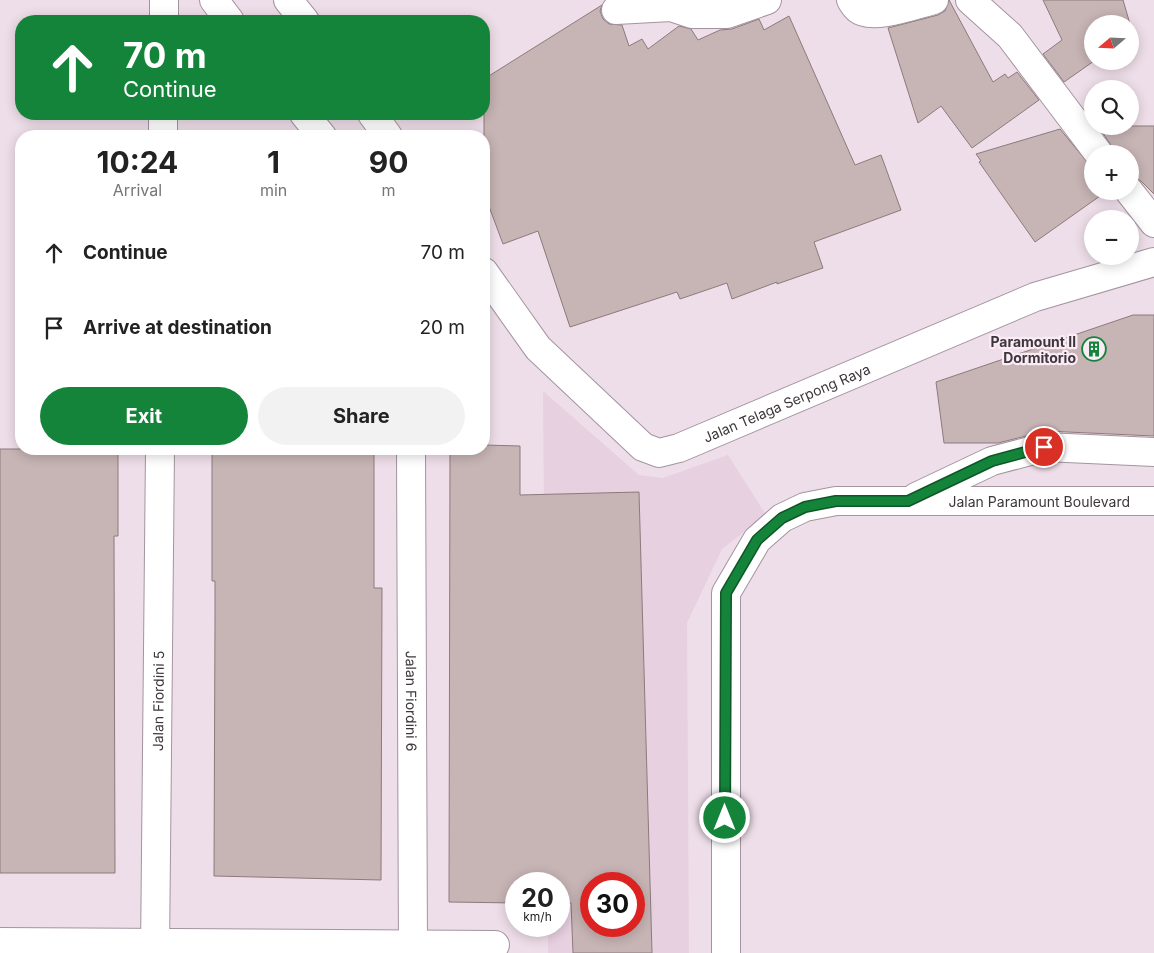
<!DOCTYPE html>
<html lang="en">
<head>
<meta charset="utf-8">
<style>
  body { margin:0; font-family:Inter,sans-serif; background:#f2f2f2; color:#222; height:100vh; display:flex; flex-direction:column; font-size:19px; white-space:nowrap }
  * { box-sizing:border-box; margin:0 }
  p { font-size:16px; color:#767676 }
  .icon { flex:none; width:28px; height:28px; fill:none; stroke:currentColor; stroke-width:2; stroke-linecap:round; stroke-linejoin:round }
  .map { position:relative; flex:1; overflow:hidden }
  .sheet { position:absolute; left:15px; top:130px; width:475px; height:325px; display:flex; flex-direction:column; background:#fff; border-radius:20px; box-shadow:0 2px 12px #0003 }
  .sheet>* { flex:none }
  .top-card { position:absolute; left:15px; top:15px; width:475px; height:105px; border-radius:20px; box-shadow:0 2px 12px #0003; background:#15843b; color:#fff; overflow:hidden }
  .needle { width:32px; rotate:251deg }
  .controls { position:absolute; left:1084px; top:15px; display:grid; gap:10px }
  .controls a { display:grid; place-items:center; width:55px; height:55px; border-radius:50%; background:#fff; box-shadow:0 2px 12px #0003; font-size:25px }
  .speed { position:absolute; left:505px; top:872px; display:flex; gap:10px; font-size:25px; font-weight:700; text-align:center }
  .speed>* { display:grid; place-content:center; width:65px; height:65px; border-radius:50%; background:#fff; box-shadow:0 2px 12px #0003; line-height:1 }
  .speed small { font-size:12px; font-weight:400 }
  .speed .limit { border:8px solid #d22; background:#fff; color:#111 }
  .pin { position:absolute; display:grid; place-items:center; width:42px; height:42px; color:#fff; margin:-21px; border:2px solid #fff; border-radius:50%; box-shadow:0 1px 5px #0007 }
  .me { position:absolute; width:55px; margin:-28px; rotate:0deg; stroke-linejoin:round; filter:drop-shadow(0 0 4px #0008) }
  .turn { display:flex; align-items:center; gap:18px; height:105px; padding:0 25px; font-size:22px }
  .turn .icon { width:65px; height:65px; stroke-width:2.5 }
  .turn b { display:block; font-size:35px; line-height:42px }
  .eta { display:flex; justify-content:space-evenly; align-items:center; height:85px; text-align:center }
  .eta b { font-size:30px; font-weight:700; line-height:35px }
  .button { display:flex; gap:10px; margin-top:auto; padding:10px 25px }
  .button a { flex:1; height:58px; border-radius:30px; background:#15843b; color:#fff; font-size:20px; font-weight:700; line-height:58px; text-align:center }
  .button a+a { background:#f2f2f2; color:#222 }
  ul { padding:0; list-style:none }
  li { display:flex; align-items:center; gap:15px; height:75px; padding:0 25px }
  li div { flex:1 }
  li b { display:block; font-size:19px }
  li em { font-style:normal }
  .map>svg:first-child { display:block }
  .built { fill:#e7d0e0; fill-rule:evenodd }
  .building { fill:#c7b4b5; stroke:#8d7a7c; fill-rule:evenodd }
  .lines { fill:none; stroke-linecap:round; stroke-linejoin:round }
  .minor-casing { stroke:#a3949f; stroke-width:30 }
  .minor { stroke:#fff; stroke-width:28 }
  .route-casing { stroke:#0e5626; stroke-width:12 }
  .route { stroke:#15843b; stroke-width:9 }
  .labels { text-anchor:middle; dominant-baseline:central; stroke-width:4.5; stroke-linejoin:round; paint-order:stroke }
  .poi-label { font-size:14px; font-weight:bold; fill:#3d373b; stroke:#fbebf6; text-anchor:end }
  .street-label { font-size:14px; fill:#3d373b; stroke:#fbebf6 }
</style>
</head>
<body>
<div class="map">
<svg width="1154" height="953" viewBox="0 0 1154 953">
  <rect width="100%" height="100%" fill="#eedee9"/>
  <!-- built -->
  <path class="built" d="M543 391 639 475 663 478 728 455 766 515 722 549 687 623 689 953H548V926H559V884H547ZM591 884H634V926H591Z"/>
  <!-- building -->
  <g class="building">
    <path d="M949 0 993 82 1005 74 1008 78 1017 72 1039 100 972 148 941 106 918 123 888 28 938 15 945 11Z"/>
    <path d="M1043 0H1123L1130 24H1092L1094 61 1064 82 1043 54 1062 40Z"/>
    <path d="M602 5 600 11 603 19 609 24 622 25 629 46 642 39 648 49 679 26 691 29 698 40 720 30 732 29 759 19 764 30 789 16 855 165 881 155 901 210 814 242 823 268 777 284V282L732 299 727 283 680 299 677 292 570 327 538 231 503 244 484 193V79Z"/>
    <path d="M1098 126H1154V194L1141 181 1130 176V154H1114L1111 145Z"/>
    <path d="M1060 129 1092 168V191H1107L1035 242 979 162 981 161 976 154Z"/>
    <path d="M1133 315H1154V436L1046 431 998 443H944L936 382Z"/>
    <path d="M484 445 520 446V495L639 492 652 953H573L571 903H559V884H516V903L449 902 450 449H484ZM591 884H634V926H591Z"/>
    <path d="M0 449H118V536H114L115 873H0Z"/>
    <path d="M212 449H374V588H382L381 880 214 876 215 618V581H212Z"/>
  </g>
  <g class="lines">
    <!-- minor casing -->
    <g class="minor-casing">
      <g id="minor">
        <path d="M214 0 230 21"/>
        <path d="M288 0 305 21"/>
        <path d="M851 0C853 3 855 7 858 9 872 21 917 4 934 0"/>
        <path d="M970 0 1010 36 1099 154"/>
        <path d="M616 10 671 7 692 14H727L767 0"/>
        <path d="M164 21V0"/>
        <path d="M304 114 322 136"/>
        <path d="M372 114 388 136"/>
        <path d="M163 136V114"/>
        <path d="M1129 191 1154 223"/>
        <path id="s1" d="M484 272 538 348 643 447 659 453 679 448 1035 297 1154 262"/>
        <path id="s2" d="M411 449 413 953"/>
        <path d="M916 497 992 461 1045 447 1154 452"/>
        <path d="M0 942 495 945"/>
        <path id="s3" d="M155 953 160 449"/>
        <path id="s4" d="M726 953V593L757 540 782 518 805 507 836 501H1154"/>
      </g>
    </g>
    <!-- minor -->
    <use href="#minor" class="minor"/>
  </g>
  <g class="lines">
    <!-- route casing -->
    <g class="route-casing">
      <path id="route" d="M725 818 726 593 757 540 782 518 805 507 836 501H908L992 461 1044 447"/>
    </g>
    <!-- route -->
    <use href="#route" class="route"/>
  </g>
  <!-- icons -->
  <defs>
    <g id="building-ring" transform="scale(1.25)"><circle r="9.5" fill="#fbebf6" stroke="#15843b" stroke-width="1.5"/><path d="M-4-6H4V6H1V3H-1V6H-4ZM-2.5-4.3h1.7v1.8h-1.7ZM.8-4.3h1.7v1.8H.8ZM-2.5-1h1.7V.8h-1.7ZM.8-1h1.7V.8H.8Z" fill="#15843b"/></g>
  </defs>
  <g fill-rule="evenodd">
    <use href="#building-ring" x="1094" y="349"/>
  </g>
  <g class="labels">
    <!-- poi labels -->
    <g class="poi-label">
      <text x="1076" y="341">Paramount Il<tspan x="1076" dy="16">Dormitorio</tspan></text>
    </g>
    <!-- street labels -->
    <g class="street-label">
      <text stroke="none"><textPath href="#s1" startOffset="392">Jalan Telaga Serpong Raya</textPath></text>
      <text stroke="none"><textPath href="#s4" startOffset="715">Jalan Paramount Boulevard</textPath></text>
      <text stroke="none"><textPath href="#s3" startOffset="252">Jalan Fiordini 5</textPath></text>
      <text stroke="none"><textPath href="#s2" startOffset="252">Jalan Fiordini 6</textPath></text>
    </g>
  </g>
</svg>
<div class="controls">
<a><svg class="needle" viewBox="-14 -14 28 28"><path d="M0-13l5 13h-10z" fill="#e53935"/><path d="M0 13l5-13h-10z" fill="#767676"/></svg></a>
<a><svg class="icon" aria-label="search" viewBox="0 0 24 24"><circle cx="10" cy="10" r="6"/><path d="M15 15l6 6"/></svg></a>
<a>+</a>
<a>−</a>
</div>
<div class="speed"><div>20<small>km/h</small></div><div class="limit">30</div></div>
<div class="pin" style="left:1044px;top:447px;background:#d93025"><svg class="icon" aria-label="arrive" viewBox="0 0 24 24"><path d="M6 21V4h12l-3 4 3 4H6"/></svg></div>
<svg class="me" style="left:725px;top:818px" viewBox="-20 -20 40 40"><circle r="17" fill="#15843b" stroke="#fff" stroke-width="3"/><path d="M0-11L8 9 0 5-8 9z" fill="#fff"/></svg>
<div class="top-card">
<div class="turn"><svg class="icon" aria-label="ahead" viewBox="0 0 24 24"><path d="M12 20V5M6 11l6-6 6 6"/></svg><div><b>70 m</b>Continue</div></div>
</div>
<section class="sheet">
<div class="eta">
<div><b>10:24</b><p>Arrival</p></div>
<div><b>1</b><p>min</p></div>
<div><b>90</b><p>m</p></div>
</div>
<ul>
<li><svg class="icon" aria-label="ahead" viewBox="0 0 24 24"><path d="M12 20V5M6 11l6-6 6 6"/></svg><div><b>Continue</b></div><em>70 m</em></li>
<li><svg class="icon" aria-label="arrive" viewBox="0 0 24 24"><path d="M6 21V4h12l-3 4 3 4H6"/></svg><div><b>Arrive at destination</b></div><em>20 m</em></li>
</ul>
<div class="button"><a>Exit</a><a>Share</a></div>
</section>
</div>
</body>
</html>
